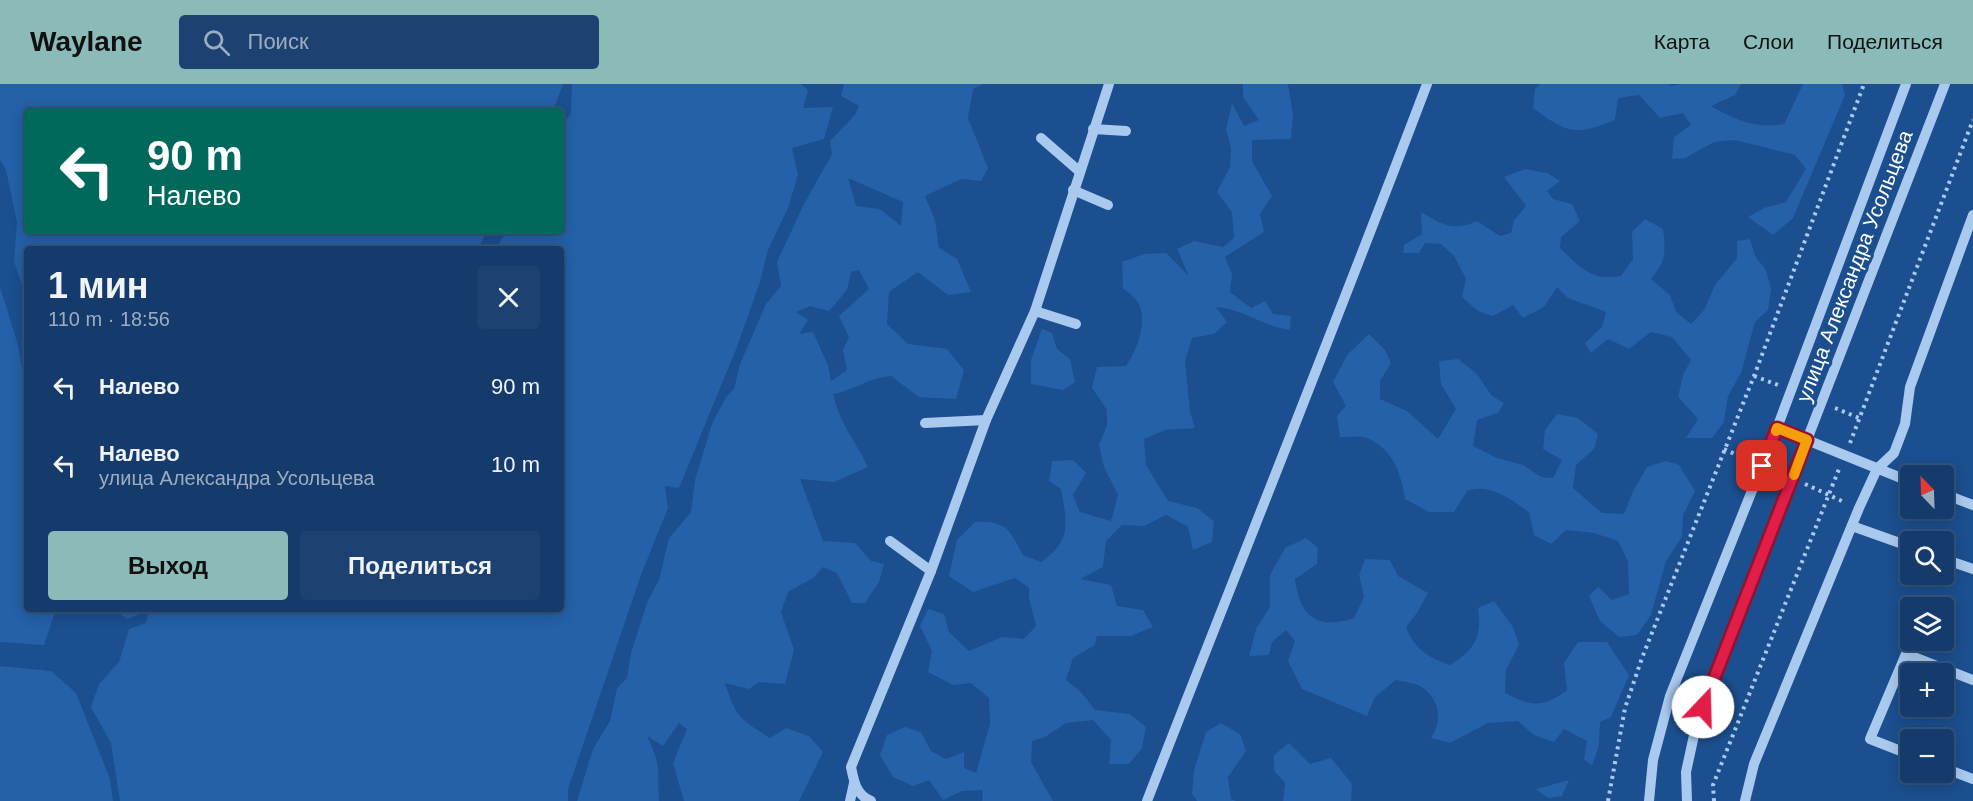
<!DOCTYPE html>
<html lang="ru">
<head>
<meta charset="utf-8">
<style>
  body { margin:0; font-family:Helvetica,sans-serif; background:#1d4271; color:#f1f3f6; height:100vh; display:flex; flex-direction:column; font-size:22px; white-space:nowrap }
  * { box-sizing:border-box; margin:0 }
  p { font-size:20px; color:#9dadc1 }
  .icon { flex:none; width:33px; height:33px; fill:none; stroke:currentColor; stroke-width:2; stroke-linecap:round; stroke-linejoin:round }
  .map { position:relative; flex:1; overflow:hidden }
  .sheet { position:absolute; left:24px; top:162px; width:540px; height:366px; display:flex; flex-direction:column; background:#143b6b; border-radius:6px; box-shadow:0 3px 15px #0003,0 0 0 2px #33557e }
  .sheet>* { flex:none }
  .guide { position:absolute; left:24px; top:24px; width:540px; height:126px; border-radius:6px; box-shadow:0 3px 15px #0003,0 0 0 2px #33557e; background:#00695c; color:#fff; overflow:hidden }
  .needle { width:39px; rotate:337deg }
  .controls { position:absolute; left:1900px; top:381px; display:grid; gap:12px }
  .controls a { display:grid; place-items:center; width:54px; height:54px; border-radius:6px; background:#143b6b; box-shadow:0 3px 15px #0003,0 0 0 2px #33557e; font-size:30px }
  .pin { position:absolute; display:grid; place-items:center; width:51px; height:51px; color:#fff; margin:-26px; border-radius:12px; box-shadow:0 3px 9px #0006 }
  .me { position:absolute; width:66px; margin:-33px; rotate:21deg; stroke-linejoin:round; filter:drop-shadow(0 0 4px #0008) }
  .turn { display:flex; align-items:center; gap:21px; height:126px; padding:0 24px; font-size:27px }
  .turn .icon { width:78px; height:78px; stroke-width:2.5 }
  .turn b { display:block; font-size:42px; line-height:51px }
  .round { display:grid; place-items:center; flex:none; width:63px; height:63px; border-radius:6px; background:#1d4271 }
  .head { display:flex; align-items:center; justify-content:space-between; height:102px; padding:0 24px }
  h1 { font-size:36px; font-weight:700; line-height:45px }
  .cta { display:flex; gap:12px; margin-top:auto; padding:12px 24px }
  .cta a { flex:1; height:69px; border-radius:6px; background:#8bbbb9; color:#111; font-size:24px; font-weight:700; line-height:69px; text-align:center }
  .cta a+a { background:#1d4271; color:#f1f3f6 }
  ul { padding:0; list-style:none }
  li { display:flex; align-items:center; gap:18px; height:78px; padding:0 24px }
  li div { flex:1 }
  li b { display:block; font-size:22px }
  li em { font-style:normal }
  header { display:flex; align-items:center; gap:36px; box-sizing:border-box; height:84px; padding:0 30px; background:#8bbbb9; color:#111 }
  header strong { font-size:28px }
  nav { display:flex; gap:33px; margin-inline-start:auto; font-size:21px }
  .search { width:420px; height:54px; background:#1d4271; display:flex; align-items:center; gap:15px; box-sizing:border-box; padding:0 21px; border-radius:6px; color:#9dadc1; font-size:22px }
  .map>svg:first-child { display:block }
  .green { fill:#2461a8; fill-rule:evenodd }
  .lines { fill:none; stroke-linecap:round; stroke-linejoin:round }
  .path { stroke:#a9c9ee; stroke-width:4; stroke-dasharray:3 4.5; stroke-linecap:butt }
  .minor { stroke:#a9c9ee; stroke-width:10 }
  .route-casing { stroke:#92132f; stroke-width:15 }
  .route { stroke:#e11d48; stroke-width:10 }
  .slow { stroke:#f59e0b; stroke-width:10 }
  .labels { text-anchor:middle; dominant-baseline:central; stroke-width:6; stroke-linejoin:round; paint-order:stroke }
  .street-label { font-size:21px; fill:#fff; stroke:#1b4f8f }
</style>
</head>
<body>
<header>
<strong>Waylane</strong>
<div class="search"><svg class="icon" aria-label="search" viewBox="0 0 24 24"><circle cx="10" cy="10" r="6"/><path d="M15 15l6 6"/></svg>Поиск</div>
<nav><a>Карта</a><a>Слои</a><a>Поделиться</a></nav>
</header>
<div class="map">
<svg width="1973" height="717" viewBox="0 0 1973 717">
  <rect width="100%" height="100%" fill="#1b4f8f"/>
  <!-- green -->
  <g class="green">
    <path d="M0 0H563L553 27H27V147H487L478 165H27V214L14 178 17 138 6 86 0 76Z"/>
    <path d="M572 0H801L808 6 803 24 833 23 824 55 792 64 798 91 788 124 768 166 760 198 737 263 679 404 665 402 668 424 641 491 568 705V717H120L111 659 91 623 99 600 119 578 129 545 146 539 149 526 127 535 114 525H175V530L190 525H561V165H495L507 147H561V43L571 29Z"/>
    <path d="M844 0H983L973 5 968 34 988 84 981 97 961 95 925 112 935 136 939 164 957 175 971 208 948 211 918 188 889 208 887 240 908 260 947 265 964 286 956 315 919 313 891 292C868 294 855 306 833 310 840 341 855 355 868 383L834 398 800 395 823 457 855 459 871 477 884 480 879 498 865 519H852L837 489 823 483 813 494 788 508 781 528 794 566 785 600 759 598 749 605 725 599C737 635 738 633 770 654L786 644 809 652 823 668 799 717H684L673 679 687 645 679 639 663 662 647 652C662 683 657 685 659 717H577L593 665 610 637 617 604 627 594 631 569 648 516 659 496 669 454 691 428 695 396 712 340 726 313 734 305 740 280 766 220 781 202 777 178 803 122 832 70 830 57 855 31 859 22 841 12ZM848 94 903 118 901 142 880 125 856 122ZM859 186 869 205 839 232 849 253 843 266 847 286 831 297 828 281 813 248 799 250 808 236 796 228 810 222 829 227 847 206 851 188Z"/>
    <path d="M1243 0H1288L1293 31 1291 55 1252 56V77L1272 112 1260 130 1264 148 1225 173 1232 190 1230 208 1251 224 1265 217 1273 230 1291 232 1290 246C1263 242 1242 225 1216 223L1227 238 1214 250 1192 254 1185 277 1190 328 1195 344 1165 346 1144 355 1146 381 1168 417 1197 424 1214 437 1212 458 1193 466 1188 443 1166 431 1144 442 1122 441 1106 457 1103 483 1080 495 1111 501 1117 522 1143 526 1153 543 1131 552H1097L1095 561 1073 574 1066 596 1082 609 1095 626 1130 630 1146 643 1142 664 1129 680H1109L1111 656 1093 636 1066 639 1045 653 1032 657 1031 678 1053 717H982L983 706 962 707 943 716 929 696 913 702 893 693 880 671 887 651 905 643 921 648 931 667 946 675 964 668V684L976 689 990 640 989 614 971 599 953 601 928 588 932 567 920 542 928 525 944 530 949 548 969 567 1002 553 1024 555 1036 542 1029 514V504L1015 494 973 508 949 492 957 456 975 438C1006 436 1010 446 1023 471L1041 478C1072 457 1067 439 1061 405L1049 397 1052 377 1073 376 1086 389 1073 411 1080 428 1111 437 1118 411 1104 383 1099 361 1107 341V326L1092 304 1097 283 1126 282C1137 265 1149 236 1137 217 1134 212 1127 208 1123 204L1122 178 1144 170 1166 169 1189 192 1177 165 1194 157 1223 163 1234 154 1232 128 1217 108 1230 83 1231 64 1226 45 1232 19 1244 42 1259 36 1243 13Z"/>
    <path d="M1540 0H1668L1672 2 1679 0H1741L1735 11 1711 22C1735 36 1756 45 1784 40L1803 0H1842L1845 11 1793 134 1773 151 1748 133 1764 124 1786 118 1806 85 1795 71 1735 56 1714 58 1685 74 1672 75 1674 53 1691 41 1683 29 1660 34 1639 11 1618 14 1615 36C1574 52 1569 50 1533 24L1535 5Z"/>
    <path d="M1525 85 1547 89 1560 97 1547 107 1553 115 1572 120 1580 137 1561 153 1560 164C1581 184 1591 197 1621 192L1633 175 1632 148 1645 135 1663 145C1666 168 1666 177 1651 195L1670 211 1676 228 1691 240 1704 226 1715 201 1737 174V157L1750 155 1755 172 1766 186 1771 205 1768 226 1755 238 1741 289 1728 312 1724 338 1712 354H1686L1698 335 1678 313 1683 291 1691 276 1672 253 1651 248 1629 265 1608 255 1591 269 1585 259 1602 243 1606 228 1568 214 1557 203 1544 223 1523 234 1513 221 1493 232 1478 227 1462 213 1466 195 1454 172 1441 160 1425 159 1419 169H1403L1404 161 1422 150 1421 128C1443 141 1452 148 1477 137L1500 152 1511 149 1514 136 1526 122 1504 93Z"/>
    <path d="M0 203 18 261 27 316V525H56L44 561 0 558Z"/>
    <path d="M1042 245 1052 249 1057 265 1070 275 1075 298 1063 306 1031 300V276Z"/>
    <path d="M1369 250 1385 266 1391 279 1380 297V315L1407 327 1438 355 1456 325 1441 300 1439 277 1458 275 1477 290 1492 312 1504 319 1498 329 1477 336 1473 362 1497 374 1523 381 1541 393 1553 394 1562 376 1543 365 1545 346 1557 330 1578 334 1598 350 1594 365 1576 381 1573 404 1602 429 1624 430 1633 407 1647 383 1666 377 1679 381 1695 407 1683 431 1682 453 1666 477 1651 531 1637 551 1619 553 1600 537 1589 512 1598 503 1612 516 1629 510 1628 477 1618 457 1594 449 1566 446 1551 460 1534 451 1529 428C1509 415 1491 399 1467 407L1454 428H1429L1405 415C1401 390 1394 367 1369 355 1362 351 1349 353 1340 353L1337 332 1346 322 1333 298 1347 271Z"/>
    <path d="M1306 454 1318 464 1317 480 1295 495C1300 533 1317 546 1354 534L1364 513 1359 491 1365 475 1390 476 1398 492 1428 509 1417 529 1406 543C1414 565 1429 574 1450 581 1475 565 1482 554 1478 524L1494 517 1513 543 1519 561 1506 586 1505 609C1531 623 1544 624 1567 606L1564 579 1578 558H1607L1629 591 1611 633 1600 638 1599 661 1592 682 1584 675 1587 657 1564 645 1554 658 1534 651 1518 637 1488 639 1450 659 1431 654C1442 637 1441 618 1423 604 1417 599 1404 598 1396 596L1375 613 1367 632 1302 605 1288 577 1295 557 1286 546 1272 558 1269 571 1249 572 1256 545 1270 523V491L1285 464Z"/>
    <path d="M0 582 51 587 76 609 110 695 113 717H0Z"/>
    <path d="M1221 639 1240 650 1246 667 1228 693 1231 715 1236 717H1197L1192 710 1194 686 1206 648Z"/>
    <path d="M1289 659 1310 680 1331 674 1352 700 1351 717H1283L1285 699 1274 687V671Z"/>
    <path d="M1569 696 1562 712 1548 714 1536 705Z"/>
  </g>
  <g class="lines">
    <!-- path -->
    <g class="path">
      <path d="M1754 292 1778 301"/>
      <path d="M1835 324 1859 334"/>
      <path d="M1850 359 1973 36"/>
      <path d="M1724 365 1748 376"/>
      <path d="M1805 400 1844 418"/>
      <path d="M1608 717 1625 624 1642 574 1754 292 1864 0"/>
      <path d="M1714 717 1713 701 1839 385"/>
    </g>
    <!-- minor -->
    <g class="minor">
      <path d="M1093 45 1126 47"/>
      <path d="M1041 54 1079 87"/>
      <path d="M1073 106 1108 121"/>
      <path d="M1035 227 1076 240"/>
      <path d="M925 339 986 336"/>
      <path d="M1777 344 1911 398"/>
      <path d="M1944 410 1973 421"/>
      <path d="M1852 442 1911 463"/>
      <path d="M890 457 931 487"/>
      <path d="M1944 475 1973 485"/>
      <path d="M1911 671 1870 655 1906 570 1973 596"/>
      <path d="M1944 684 1973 695"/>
      <path d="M850 717 854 699"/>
      <path d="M871 717C856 711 854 698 851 683L931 487 986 336 1035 227 1109 0"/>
      <path d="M1147 717C1240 478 1336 240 1427 0"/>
      <path d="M1649 717 1653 676 1670 612 1777 344 1906 0"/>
      <path d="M1687 717 1686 688 1696 642 1945 0"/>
      <path d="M1745 717 1754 680 1859 424 1877 385 1894 369 1905 340 1910 303 1973 131"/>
    </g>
  </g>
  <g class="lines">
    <!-- route casing -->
    <g class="route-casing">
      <path id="route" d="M1703 623 1807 356 1777 344 1762 382"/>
    </g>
    <!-- route -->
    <use href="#route" class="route"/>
    <!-- slow -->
    <path class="slow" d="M1776 347 1777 344 1807 356 1794 391"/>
  </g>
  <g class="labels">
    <!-- street labels -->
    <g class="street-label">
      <text transform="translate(1854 182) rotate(-69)">улица Александра Усольцева</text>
    </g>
  </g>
</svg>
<div class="controls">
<a><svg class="needle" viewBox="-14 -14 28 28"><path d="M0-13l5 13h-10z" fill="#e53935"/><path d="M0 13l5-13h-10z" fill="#9dadc1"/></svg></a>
<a><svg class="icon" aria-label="search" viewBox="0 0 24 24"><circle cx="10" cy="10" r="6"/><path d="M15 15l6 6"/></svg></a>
<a><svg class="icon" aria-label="layers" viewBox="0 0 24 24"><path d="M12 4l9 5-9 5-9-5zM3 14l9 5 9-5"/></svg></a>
<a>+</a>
<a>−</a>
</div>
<div class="pin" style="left:1762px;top:382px;background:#d93025"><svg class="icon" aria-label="arrive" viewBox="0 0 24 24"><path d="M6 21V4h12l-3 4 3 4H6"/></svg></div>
<svg class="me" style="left:1703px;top:623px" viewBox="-20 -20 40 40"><circle r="19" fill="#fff"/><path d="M0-13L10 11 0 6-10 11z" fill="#e11d48"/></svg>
<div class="guide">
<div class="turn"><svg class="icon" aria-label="left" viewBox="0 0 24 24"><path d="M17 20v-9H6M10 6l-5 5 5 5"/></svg><div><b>90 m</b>Налево</div></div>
</div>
<section class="sheet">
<div class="head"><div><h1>1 мин</h1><p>110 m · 18:56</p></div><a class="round"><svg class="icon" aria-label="close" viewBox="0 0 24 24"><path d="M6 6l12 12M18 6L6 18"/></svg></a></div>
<ul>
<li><svg class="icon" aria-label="left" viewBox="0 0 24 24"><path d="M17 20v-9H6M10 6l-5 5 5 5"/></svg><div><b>Налево</b></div><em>90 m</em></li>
<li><svg class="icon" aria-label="left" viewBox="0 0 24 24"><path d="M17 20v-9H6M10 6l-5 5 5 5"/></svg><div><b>Налево</b><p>улица Александра Усольцева</p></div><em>10 m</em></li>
</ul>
<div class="cta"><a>Выход</a><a>Поделиться</a></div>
</section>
</div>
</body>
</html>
